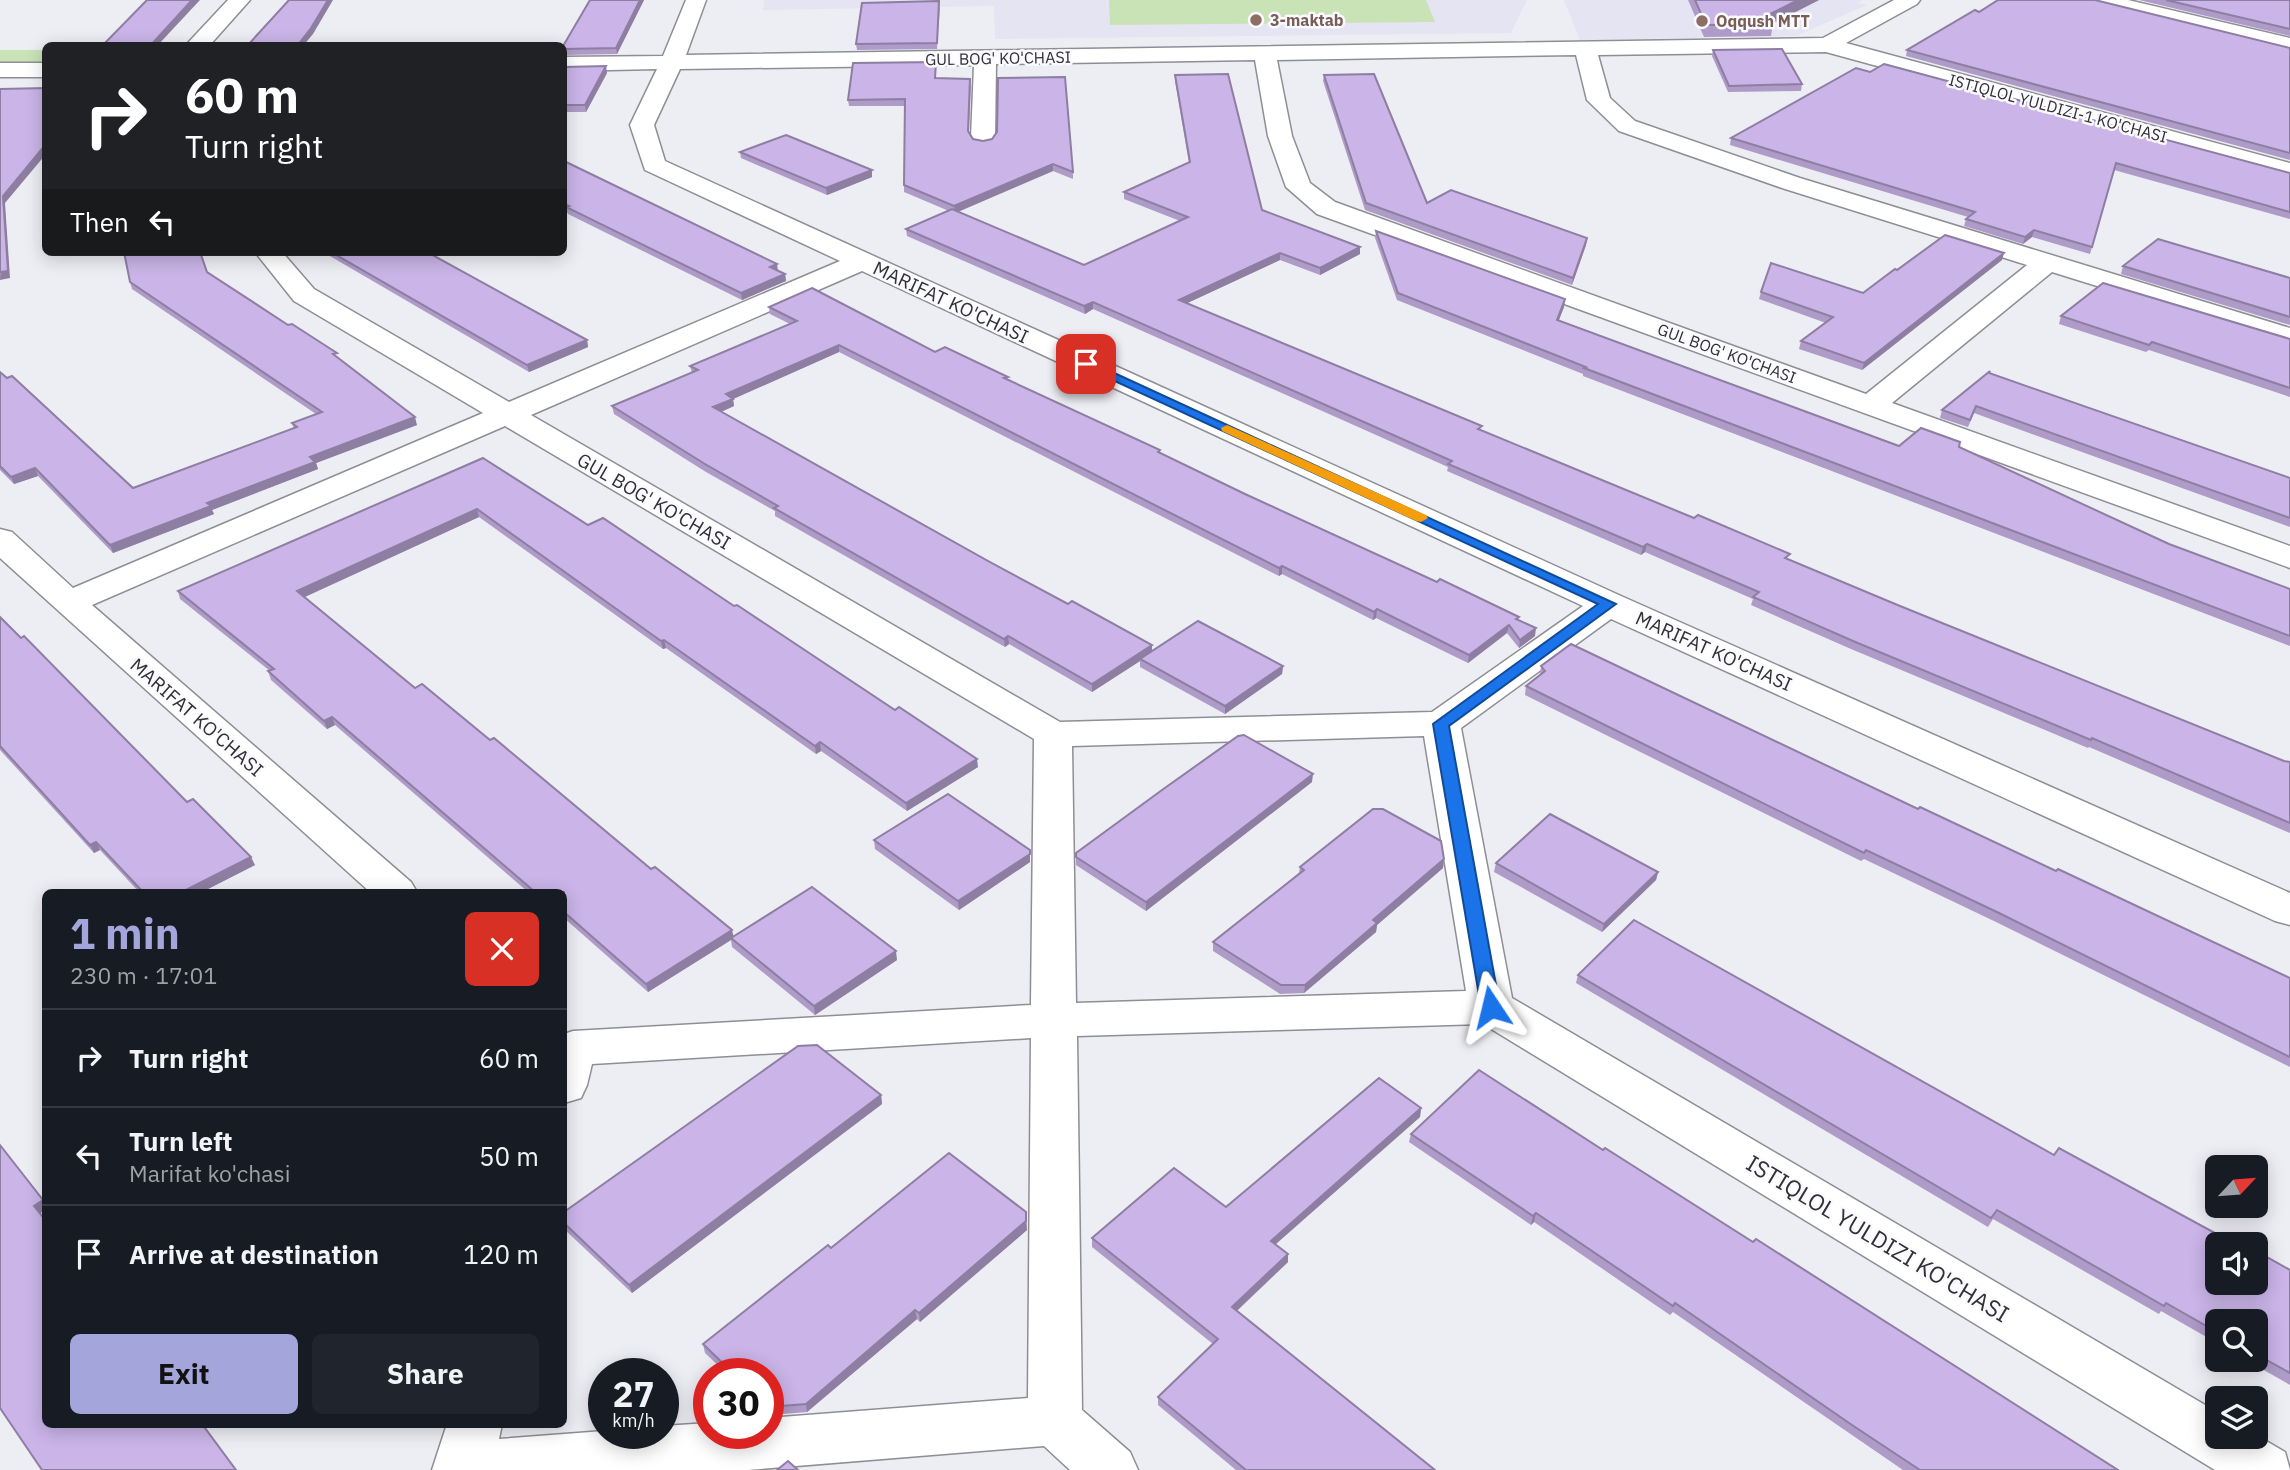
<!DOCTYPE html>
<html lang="en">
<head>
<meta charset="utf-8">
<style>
  body { margin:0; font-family:"IBM Plex Sans",sans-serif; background:#20242c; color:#f1f3f6; height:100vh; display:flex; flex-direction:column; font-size:26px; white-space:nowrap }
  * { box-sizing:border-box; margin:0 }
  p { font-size:23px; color:#9ea1a6 }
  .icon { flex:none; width:38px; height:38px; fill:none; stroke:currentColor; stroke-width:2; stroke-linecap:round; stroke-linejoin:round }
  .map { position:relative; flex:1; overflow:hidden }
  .drawer { position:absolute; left:42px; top:889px; width:525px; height:539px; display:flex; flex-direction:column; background:#171b24; border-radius:10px; box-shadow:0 4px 18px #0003 }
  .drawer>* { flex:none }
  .banner { position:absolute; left:42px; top:42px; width:525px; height:214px; border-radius:10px; box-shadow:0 4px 18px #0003; background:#202124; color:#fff; overflow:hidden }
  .needle { width:46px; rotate:64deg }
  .fabs { position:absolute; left:2205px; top:1155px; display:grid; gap:14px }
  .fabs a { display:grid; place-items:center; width:63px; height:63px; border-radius:10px; background:#171b24; box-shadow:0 4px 18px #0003; font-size:35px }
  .speed { position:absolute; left:588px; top:1358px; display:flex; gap:14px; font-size:35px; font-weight:700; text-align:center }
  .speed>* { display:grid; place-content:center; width:91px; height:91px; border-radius:50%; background:#171b24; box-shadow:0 4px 18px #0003; line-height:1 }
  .speed small { font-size:18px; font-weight:400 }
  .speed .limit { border:10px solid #d22; background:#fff; color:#111 }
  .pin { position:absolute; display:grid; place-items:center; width:60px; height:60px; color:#fff; margin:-30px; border-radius:14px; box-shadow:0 4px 10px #0006 }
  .me { position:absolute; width:77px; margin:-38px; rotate:350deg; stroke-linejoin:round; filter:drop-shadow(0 0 5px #0008) }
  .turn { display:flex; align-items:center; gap:24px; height:147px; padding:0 28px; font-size:32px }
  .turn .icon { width:91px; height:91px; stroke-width:2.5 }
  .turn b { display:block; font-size:49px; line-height:60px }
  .then { display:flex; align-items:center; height:66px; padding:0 28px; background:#0003; gap:14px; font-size:26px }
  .round { display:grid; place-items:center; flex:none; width:74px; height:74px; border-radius:10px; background:#20242c }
  .headline { display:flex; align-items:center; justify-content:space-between; height:119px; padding:0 28px }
  h1 { font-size:42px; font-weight:800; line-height:52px; color:#a3a5db }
  .button { display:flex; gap:14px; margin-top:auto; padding:14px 28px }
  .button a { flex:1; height:80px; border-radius:10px; background:#a3a5db; color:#111; font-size:28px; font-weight:800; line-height:80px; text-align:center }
  .button a+a { background:#20242c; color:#f1f3f6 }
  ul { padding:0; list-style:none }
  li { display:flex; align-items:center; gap:21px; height:98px; padding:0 28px; border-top:2px solid #363941 }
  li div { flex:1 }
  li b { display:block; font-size:26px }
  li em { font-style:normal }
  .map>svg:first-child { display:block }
  .built { fill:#e4e4f3 }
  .green { fill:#c9e3b6 }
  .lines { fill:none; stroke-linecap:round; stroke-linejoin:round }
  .minor-casing { stroke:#8e8e95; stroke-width:3 }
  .minor { fill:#fff; fill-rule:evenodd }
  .wall { fill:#ae9bc8 }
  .shaded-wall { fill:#8d7ea2 }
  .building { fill:#cab4e8; stroke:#8d7ea2; stroke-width:2 }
  .route { fill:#1a73e8; stroke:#114b97; stroke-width:2 }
  .slow { fill:#f59e0b }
  .education-dot { fill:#8d6e63; stroke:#fafaff; stroke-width:2.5 }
  .labels { text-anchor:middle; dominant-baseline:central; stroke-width:5; stroke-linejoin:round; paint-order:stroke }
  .far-education-label { font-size:16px; font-weight:bold; fill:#785e54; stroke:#fafaff; text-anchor:start }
  .far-street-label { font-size:16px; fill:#313134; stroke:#fafaff }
  .street-label { font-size:19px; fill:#313134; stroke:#fafaff }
  .near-street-label { font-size:23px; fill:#313134; stroke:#fafaff }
</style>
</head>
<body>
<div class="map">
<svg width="2290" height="1470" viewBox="0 0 2290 1470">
  <rect width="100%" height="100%" fill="#ededf4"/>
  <!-- built -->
  <g class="built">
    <path d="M764 0H1527L1511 33 995 39 994 6 763 10Z"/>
    <path d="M1564 0H1862L1858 3 1867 5 1796 36 1580 40Z"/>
  </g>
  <!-- green -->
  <g class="green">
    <path d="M1109 0H1426L1435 22 1110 25Z"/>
    <path d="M0 50H45V65L0 66Z"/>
  </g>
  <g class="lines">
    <!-- minor casing -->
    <g class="minor-casing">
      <g id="minor">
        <path d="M228 0H250L209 46H185Z"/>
        <path d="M686 0H706L686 55 1823 38 1894 0H1920L1917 4 1846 43 2290 163V179L1826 52 1598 55 1610 98 1635 121 1800 178 2290 328V346L2052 272 1892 403 2290 546V568L1317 214 1286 187 1268 136 1255 60 996 64 995 138 992 143 983 145 974 143 971 138 974 65 680 69 654 125 665 161 1621 596 2290 893V925L2275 921 1611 619 1461 728 1512 998 2217 1412V1437L2256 1435 2285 1452 2290 1470H2215L1483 1024 1077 1036 1082 1410 1130 1452 1138 1470H1070L1044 1446 748 1470H432L447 1424H502L499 1439 604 1431V1433H663V1426L709 1423V1433H768V1418L1028 1398 1031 1038 592 1064 587 1085 581 1098 564 1103V1034L573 1031 1031 1005 1034 739 505 426 92 605 411 882 417 892H370L0 558V529L12 532 73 588 483 413 294 301 255 252H282L314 289 509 402 840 261 645 170 630 125 657 69 564 71V57L663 56ZM1576 55 1587 100 1619 131 1782 188 2027 265 1866 394 1335 202 1310 183 1292 136 1277 60ZM862 271 1583 606 1432 712 1060 722 531 415ZM1424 736 1466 991 1076 1003 1072 746Z"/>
        <path d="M2091 0H2128L2290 38V52L2094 4Z"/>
        <rect x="0" y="63" width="46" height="14"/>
      </g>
    </g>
    <!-- minor -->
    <use href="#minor" class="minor"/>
  </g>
  <!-- wall -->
  <g class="wall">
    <path d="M590 0H644L617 54 564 55 563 46Z"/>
    <path d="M1688 0H1819L1773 24 1771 36 1704 37Z"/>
    <path d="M2139 0H2290V36Z"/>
    <path d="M940 7 937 49 857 50 856 44Z"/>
    <path d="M1979 12 2290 48V160L1906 56 1907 50Z"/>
    <path d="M1713 50 1802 84 1801 91 1728 92 1712 56Z"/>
    <path d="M564 67 607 73 586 112H564Z"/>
    <path d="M936 68V78L971 85 969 132 973 139 983 141 992 139 1073 172V179L1053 171 958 212 1084 265 1180 221 1124 199V192L1189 163 1175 81V75L1262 210 1360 254 1320 275 1280 260 1187 303 1481 430 1900 606 2284 761 2290 762V833L2089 747 2088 748 1851 649 1751 605 1753 599 1645 552 1641 555 1447 471 1448 467 1093 309 1085 314 907 236 906 229 949 211 904 192 905 106H849L848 100Z"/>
    <path d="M1324 75 1427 203 1587 238 1586 245 1572 285 1365 210 1323 81Z"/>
    <path d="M1731 138 2290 173V219L2114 170 2090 254 2032 237 2023 244 1964 226 1966 219 1968 217 1730 145Z"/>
    <path d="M740 152 872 170V177L827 195 741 158Z"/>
    <path d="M564 161 785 274 786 281 742 300 568 214 567 212 564 210Z"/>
    <path d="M1376 231 1564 307 1559 320 1899 446 1959 447 2169 544 2290 589V646L1583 376V374L1397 300 1375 238Z"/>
    <path d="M323 252H427L587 340 588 347 529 372Z"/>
    <path d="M2002 260 1862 370 1799 349 1801 341 1826 323 1759 299 1761 292 1863 293 1897 270Z"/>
    <path d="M2123 266 2290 278V325L2121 274Z"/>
    <path d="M207 272 338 358 417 425 316 463 318 469 212 510 214 514 113 553 38 476 14 484 0 470V372L133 488 294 429 292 423 316 414 132 289 130 282Z"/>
    <path d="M769 307 935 352 1008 380 1160 450V453L1245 494 1437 582 1519 617 1518 620 1535 636 1519 648 1507 633 1468 663 1376 618 1373 620 1282 574 1279 576 839 352 733 399 734 406 721 412 1152 651 1283 666 1282 674 1225 714 1140 667V661L1092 692 1009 644 1005 647 775 516V511L706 472 614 414 612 406 692 373 690 366 790 324 770 314Z"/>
    <path d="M2061 316 2290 339V397L2149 350 2146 352 2059 324Z"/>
    <path d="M1989 373 2290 478V527L1974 413 1968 427 1940 418 1942 410Z"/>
    <path d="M483 458 588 525 734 606 978 767 907 811 821 751 816 754 666 648 663 649 479 517 305 597 415 688 490 740 734 936 897 960 815 1015 732 947 731 940 648 992 564 918V892H528L335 725 327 729 271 680 268 671H270L180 599 178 591Z"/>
    <path d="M0 617 187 802 255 865 202 892H139L100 850 94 853 0 750Z"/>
    <path d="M1541 666 1918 809 2056 871 2290 978V1067L1996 922 1864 859 1861 861 1525 695 1526 686 1540 675Z"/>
    <path d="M1312 782 1146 911 1076 865V853Z"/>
    <path d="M874 840 1030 850V862L959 910 875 849Z"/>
    <path d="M1444 859 1443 868 1377 925 1376 932 1304 993 1280 994 1213 951V942L1299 873 1300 867Z"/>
    <path d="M1496 863 1658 872 1656 880 1602 932 1494 872Z"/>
    <path d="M1578 975 2054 1155 2290 1270V1385L2246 1360H2256V1321H2217V1343L2161 1311 2159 1314 1993 1219 1988 1227 1576 983Z"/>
    <path d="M881 1095 882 1104 632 1293 564 1229V1212Z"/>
    <path d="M1421 1108 1420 1117 1276 1244 1288 1262 1237 1311 1435 1470H1236L1158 1405V1397L1213 1344 1092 1247V1238L1226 1207Z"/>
    <path d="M1411 1134 1603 1150 1753 1242 2118 1470H1903L1673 1312 1670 1315 1534 1222 1531 1225 1409 1142Z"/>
    <path d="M1027 1230 920 1322 917 1319 807 1412 771 1415 768 1413V1374H727L705 1353 703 1344 831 1248Z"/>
  </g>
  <!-- shaded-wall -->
  <g class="shaded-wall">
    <path d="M192 0H200L157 46H150Z"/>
    <path d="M328 0H333L313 34 303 46H297Z"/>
    <path d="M640 0H644L617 54 616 48Z"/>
    <path d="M1798 0H1819L1771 24 1768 15Z"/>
    <path d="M606 66 607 73 586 112 585 105Z"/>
    <path d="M46 144V154L5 203 10 278 0 280 3 196Z"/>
    <path d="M1053 164V171L955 213 954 206Z"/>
    <path d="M872 170V177L827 195 826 188Z"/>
    <path d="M2034 230 2032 237 2023 244 2025 237Z"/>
    <path d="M1587 238 1586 245 1572 285 1573 278Z"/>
    <path d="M1360 247V254L1320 275V268Z"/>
    <path d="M1280 253V260L1179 307V300Z"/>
    <path d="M2004 253 2002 260 1862 370 1864 363Z"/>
    <path d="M777 264 778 271 770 267Z"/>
    <path d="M785 274 786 281 742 300 741 293Z"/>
    <path d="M1565 299 1564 307 1556 327 1557 320Z"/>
    <path d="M1093 302V309L1085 314 1084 306Z"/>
    <path d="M587 340 588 347 529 372 527 365Z"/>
    <path d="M839 345V352L733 399 734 406 714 415 713 407 726 394Z"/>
    <path d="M415 417 417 425 316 463 318 469 212 510 214 514 113 553 110 545 310 457Z"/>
    <path d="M35 468 38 476 14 484 11 477Z"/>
    <path d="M477 509 479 517 300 599 297 591Z"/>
    <path d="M1647 544 1645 552 1641 555 1643 547Z"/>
    <path d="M1282 566V574L1279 576V568Z"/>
    <path d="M1377 609 1376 618 1373 620 1374 612Z"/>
    <path d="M1509 625 1507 633 1468 663 1469 655Z"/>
    <path d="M1536 628 1535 636 1519 648 1520 640Z"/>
    <path d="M1008 636 1009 644 1005 647 1004 639Z"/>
    <path d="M664 640 666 648 663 649 661 641Z"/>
    <path d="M1152 645V653L1140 659V661L1092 692V684Z"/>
    <path d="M1283 666 1282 674 1225 714V706Z"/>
    <path d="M332 717 335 725 327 729 324 721Z"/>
    <path d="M820 742 821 751 816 754 815 746Z"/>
    <path d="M977 759 978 767 907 811 906 803Z"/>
    <path d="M1313 774 1312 782 1146 911V902Z"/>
    <path d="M96 842 100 850 94 853 90 845Z"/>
    <path d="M1030 854V862L959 910 958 901Z"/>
    <path d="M251 857 255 865 202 892H182Z"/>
    <path d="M1444 859 1443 868 1377 925 1376 932 1304 993 1305 985 1373 920Z"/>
    <path d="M1658 872 1656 880 1602 932 1604 924Z"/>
    <path d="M732 930 734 938H731V940L648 992 646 984Z"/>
    <path d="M896 951 897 960 815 1015 814 1006Z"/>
    <path d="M881 1095 882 1104 632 1293 629 1285Z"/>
    <path d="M1421 1108 1420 1117 1270 1249 1271 1241Z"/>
    <path d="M43 1200 46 1204V1210L39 1214 34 1206Z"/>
    <path d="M1026 1212 1027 1230 920 1322 919 1313Z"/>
    <path d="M1536 1213 1534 1222 1531 1225 1533 1216Z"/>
    <path d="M1288 1254V1262L1232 1315V1307Z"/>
    <path d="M915 1310 917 1319 807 1412 806 1404Z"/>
  </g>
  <!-- building -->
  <g class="building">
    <path d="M147 0H192L150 46H102Z"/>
    <path d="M289 0H328L311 28 297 46H247Z"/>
    <path d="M590 0H640L616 48 564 49 563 46Z"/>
    <path d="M1695 0H1798L1768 15 1773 24 1706 25Z"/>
    <path d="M1998 0H2095L2290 48V153L1907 50 1975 10 1979 12Z"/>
    <path d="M2166 0H2290V29Z"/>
    <path d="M939 1 937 43 856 44 862 3Z"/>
    <path d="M1782 49 1802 84 1729 86 1713 50Z"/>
    <path d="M936 62 935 78 970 79 968 131 973 139 983 141 992 139 997 132 998 78 1065 77 1073 172 1053 164 954 206 904 185 905 99 848 100 853 63Z"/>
    <path d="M1884 64 2290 173V212L2116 163 2092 247 2034 230 2025 237 1966 219 1975 212 1731 138 1856 68 1870 72Z"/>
    <path d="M606 66 585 105H564V67Z"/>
    <path d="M1228 74 1262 210 1360 247 1320 268 1280 253 1179 300 1482 426 1478 429 1597 478 1694 518 1698 515 1790 554 1785 558 1900 606 2284 761 2290 762V823L2092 738 2091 740 1853 641 1753 597 1759 592 1647 544 1643 547 1448 464 1452 461 1093 302 1084 306 906 229 952 209 1084 265 1188 217 1124 192 1190 162 1175 75Z"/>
    <path d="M1374 74 1427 203 1451 190 1587 238 1573 278 1366 203 1324 75Z"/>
    <path d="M46 88V144L3 196 8 271 0 272V89Z"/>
    <path d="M786 135 872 170 826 188 740 152Z"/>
    <path d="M564 161 777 264 770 267 785 274 741 293 566 207 569 206 564 204Z"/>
    <path d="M1376 231 1565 299 1557 320 1899 446 1921 428 1960 442 1959 447 2169 544 2290 589V636L1584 368 1586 367 1398 293Z"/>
    <path d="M1945 235 2004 253 1864 363 1801 341 1833 317 1761 292 1771 263 1863 293 1895 269 1897 270Z"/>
    <path d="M2158 239 2290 278V317L2123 266Z"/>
    <path d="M124 252H200L207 272 288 325 292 324 337 353 333 354 415 417 310 457 315 462 207 503 211 506 110 545 35 468 11 477 0 466V372L7 378 12 376 133 488 297 427 292 423 322 412 130 282Z"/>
    <path d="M331 252H427L587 340 527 365Z"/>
    <path d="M2103 283 2290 339V388L2152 342 2149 345 2061 316Z"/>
    <path d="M812 288 935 352 945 347 1008 377 1004 378 1160 450 1158 452 1245 494 1437 582 1440 579 1519 617 1516 619 1536 628 1520 640 1509 625 1469 655 1377 609 1374 612 1282 566 1279 568 839 345 726 394 733 399 713 407 988 561 1068 604 1072 601 1152 645 1092 684 1008 636 1004 639 774 508 778 506 705 464 612 406 698 370 690 366 797 321 769 307Z"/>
    <path d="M1990 371 1989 373 2290 478V518L1976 406 1970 420 1942 410Z"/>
    <path d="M483 458 588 525 603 518 734 606 737 605 895 710 899 707 977 759 906 803 820 742 815 746 664 640 661 641 477 509 297 591 415 688 422 684 490 740 494 738 651 869 655 867 732 930 646 984 564 912V892H535L332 717 324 721 268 671 274 669 178 591Z"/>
    <path d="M0 617 21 638 24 636 187 802 193 799 251 857 182 892H143L96 842 90 845 0 746Z"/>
    <path d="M1198 621 1283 666 1225 706 1140 659Z"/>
    <path d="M1571 644 1918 809 1920 807 2056 871 2058 869 2290 978V1057L1999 913 1866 850 1864 853 1526 686 1545 671 1541 666Z"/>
    <path d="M1244 735 1313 774 1146 902 1076 857V853L1162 790 1238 736Z"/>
    <path d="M948 794 1030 850V854L958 901 874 840Z"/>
    <path d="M1373 809H1383L1441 841 1444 859 1373 920 1377 923 1305 985H1281L1213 942 1304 870 1300 867Z"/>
    <path d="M1550 814 1658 872 1604 924 1496 863Z"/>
    <path d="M812 887 896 951 814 1006 731 938Z"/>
    <path d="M1634 920 2054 1155 2059 1148 2224 1238 2225 1235 2243 1244H2217V1283H2256V1251L2290 1270V1373L2256 1354V1321H2217V1332L2166 1303 2164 1306 1997 1210 1991 1218 1578 975Z"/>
    <path d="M817 1045 881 1095 629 1285 564 1223V1212L798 1046Z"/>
    <path d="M1479 1070 1603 1150 1605 1148 1753 1242 1756 1239 2118 1470H1920L1852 1425 1675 1303 1673 1306 1536 1213 1533 1216 1411 1134Z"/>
    <path d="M1379 1078 1421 1108 1271 1241 1288 1254 1232 1307 1435 1470H1246L1158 1397 1218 1339 1092 1238 1174 1168 1226 1207Z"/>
    <path d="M0 1145 43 1200 34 1206 46 1221V1424H202L236 1470H42L0 1408Z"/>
    <path d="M949 1153 1026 1212V1221L919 1313 915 1310 806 1404 769 1407 768 1374H734L703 1344 828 1245 831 1248Z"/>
    <path d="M788 1461 798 1470H777Z"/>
  </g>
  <!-- route -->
  <path class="route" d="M1086 360 1616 604 1449 726 1500 1007 1497 1011H1484L1481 1007 1433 724 1598 604 1082 366 1080 364Z"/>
  <!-- slow -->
  <path class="slow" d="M1227 425 1426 515 1428 518 1421 522 1416 521 1222 431 1221 428Z"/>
  <!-- markers -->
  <g class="education-dot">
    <circle cx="1256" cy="20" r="7"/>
    <circle cx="1702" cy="21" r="7"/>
  </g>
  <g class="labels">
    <!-- far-education labels -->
    <g class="far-education-label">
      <text x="1270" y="20">3-maktab</text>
      <text x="1716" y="21">Oqqush MTT</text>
    </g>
    <!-- far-street labels -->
    <g class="far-street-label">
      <text transform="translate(998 58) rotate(-1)">GUL BOG' KO'CHASI</text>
      <text transform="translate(2058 108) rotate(15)">ISTIQLOL YULDIZI-1 KO'CHASI</text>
      <text transform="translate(1727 353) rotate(20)">GUL BOG' KO'CHASI</text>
    </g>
    <!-- street labels -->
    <g class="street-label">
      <text transform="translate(951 302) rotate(25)">MARIFAT KO'CHASI</text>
      <text transform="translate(654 501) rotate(30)">GUL BOG' KO'CHASI</text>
      <text transform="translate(1714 651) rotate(24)">MARIFAT KO'CHASI</text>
      <text transform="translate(197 717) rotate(41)">MARIFAT KO'CHASI</text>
    </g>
    <!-- near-street labels -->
    <g class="near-street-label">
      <text transform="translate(1878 1238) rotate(31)">ISTIQLOL YULDIZI KO'CHASI</text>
    </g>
  </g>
</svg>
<div class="fabs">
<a><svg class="needle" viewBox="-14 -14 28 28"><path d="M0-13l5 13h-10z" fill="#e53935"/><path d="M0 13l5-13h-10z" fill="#9ea1a6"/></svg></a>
<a><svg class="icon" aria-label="sound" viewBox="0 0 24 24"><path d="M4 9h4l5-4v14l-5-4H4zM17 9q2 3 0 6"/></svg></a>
<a><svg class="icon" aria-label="search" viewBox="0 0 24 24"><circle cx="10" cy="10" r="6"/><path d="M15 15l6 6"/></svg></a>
<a><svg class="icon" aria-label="layers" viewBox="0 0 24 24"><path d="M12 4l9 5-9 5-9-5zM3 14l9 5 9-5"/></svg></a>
</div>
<div class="speed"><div>27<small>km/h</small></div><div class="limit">30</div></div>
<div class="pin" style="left:1086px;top:364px;background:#d93025"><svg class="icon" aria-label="arrive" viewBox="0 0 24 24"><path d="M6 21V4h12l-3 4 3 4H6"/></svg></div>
<svg class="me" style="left:1491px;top:1007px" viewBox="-20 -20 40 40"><path d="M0-17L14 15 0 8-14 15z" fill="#1a73e8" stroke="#fff" stroke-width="4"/></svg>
<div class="banner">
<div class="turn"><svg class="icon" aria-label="right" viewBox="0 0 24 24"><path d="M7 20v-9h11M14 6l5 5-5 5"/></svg><div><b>60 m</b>Turn right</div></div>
<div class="then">Then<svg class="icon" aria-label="left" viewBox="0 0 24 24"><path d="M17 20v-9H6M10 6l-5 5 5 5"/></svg></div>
</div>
<section class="drawer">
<div class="headline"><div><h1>1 min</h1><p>230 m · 17:01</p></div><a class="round" style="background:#d93025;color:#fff"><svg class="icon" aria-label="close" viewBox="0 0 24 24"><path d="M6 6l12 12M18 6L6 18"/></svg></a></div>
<ul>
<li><svg class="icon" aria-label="right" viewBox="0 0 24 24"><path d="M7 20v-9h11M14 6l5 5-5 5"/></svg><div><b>Turn right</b></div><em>60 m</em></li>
<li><svg class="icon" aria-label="left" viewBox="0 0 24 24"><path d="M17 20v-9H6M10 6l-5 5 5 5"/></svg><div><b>Turn left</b><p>Marifat ko'chasi</p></div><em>50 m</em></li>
<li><svg class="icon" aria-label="arrive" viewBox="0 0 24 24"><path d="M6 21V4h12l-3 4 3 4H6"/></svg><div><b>Arrive at destination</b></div><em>120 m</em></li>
</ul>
<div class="button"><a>Exit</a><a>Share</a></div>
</section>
</div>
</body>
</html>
